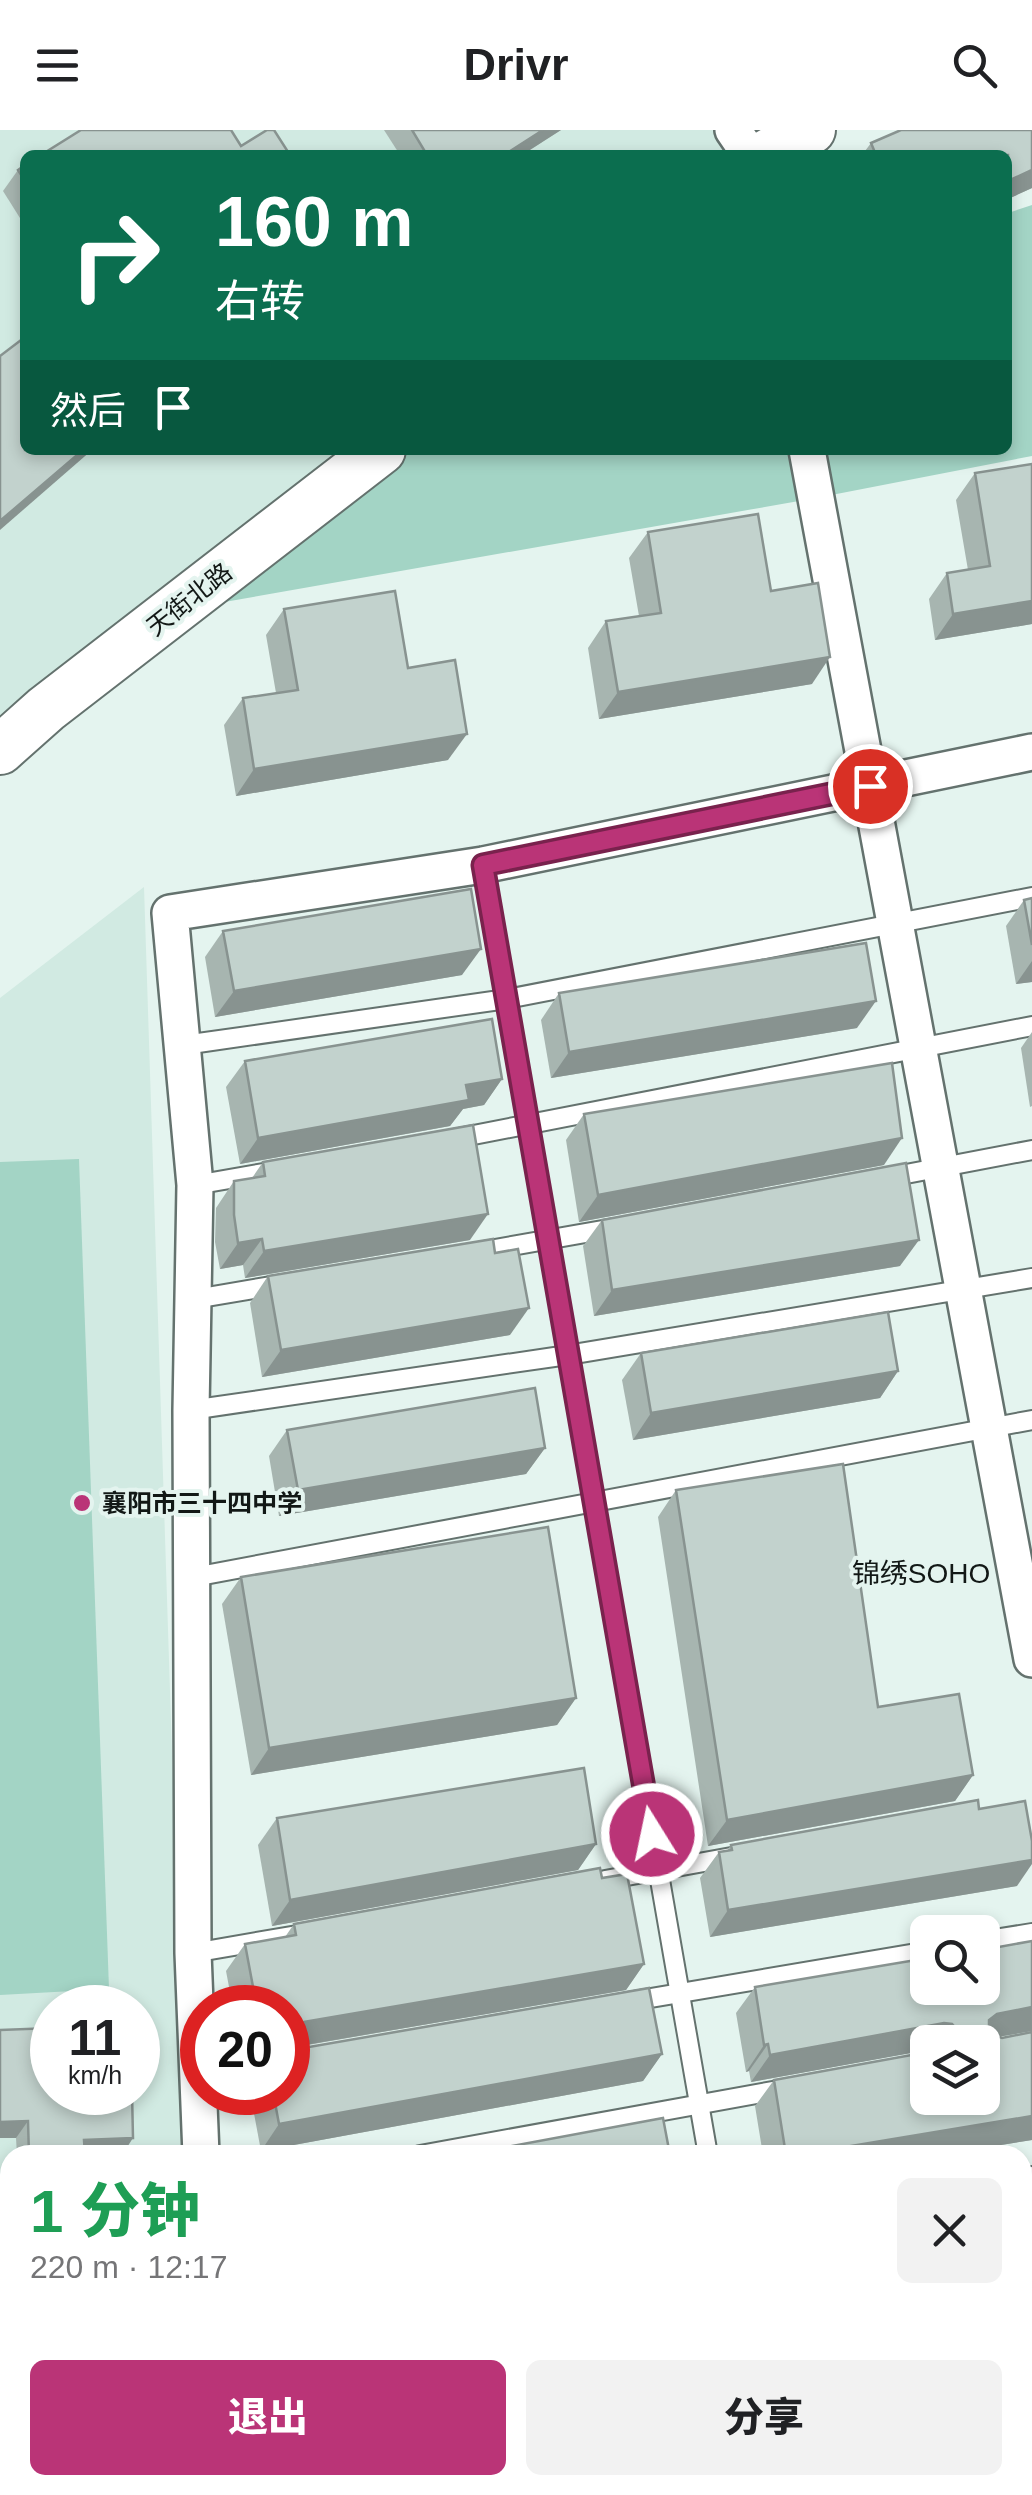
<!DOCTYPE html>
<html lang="zh">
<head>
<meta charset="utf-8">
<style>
  body { margin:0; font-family:Helvetica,"Noto Sans SC",sans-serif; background:#f2f2f2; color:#202124; height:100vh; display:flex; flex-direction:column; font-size:38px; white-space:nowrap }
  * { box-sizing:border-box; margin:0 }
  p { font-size:32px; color:#757577 }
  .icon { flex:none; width:55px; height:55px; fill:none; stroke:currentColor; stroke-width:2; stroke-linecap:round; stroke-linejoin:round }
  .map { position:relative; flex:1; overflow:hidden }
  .details { position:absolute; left:0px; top:2015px; width:1032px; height:350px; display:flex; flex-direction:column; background:#fff; border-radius:30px 30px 0 0; box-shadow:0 5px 15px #0003 }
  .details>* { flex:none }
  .guide { position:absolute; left:20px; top:20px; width:992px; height:305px; border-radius:15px; box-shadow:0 5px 15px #0003; background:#0b6e4f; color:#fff; overflow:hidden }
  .buttons { position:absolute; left:910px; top:1785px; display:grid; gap:20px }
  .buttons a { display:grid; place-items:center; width:90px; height:90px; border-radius:15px; background:#fff; box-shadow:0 5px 15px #0003; font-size:50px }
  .speed { position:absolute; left:30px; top:1855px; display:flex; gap:20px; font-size:50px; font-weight:700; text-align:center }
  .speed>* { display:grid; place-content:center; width:130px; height:130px; border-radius:50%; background:#fff; box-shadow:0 5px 15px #0003; line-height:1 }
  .speed small { font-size:25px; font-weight:400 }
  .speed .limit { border:15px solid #d22; background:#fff; color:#111 }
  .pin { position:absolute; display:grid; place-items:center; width:85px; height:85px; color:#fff; margin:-42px; border:5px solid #fff; border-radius:50%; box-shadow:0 2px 10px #0007 }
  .me { position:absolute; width:110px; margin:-55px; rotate:350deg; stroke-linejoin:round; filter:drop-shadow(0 0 8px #0008) }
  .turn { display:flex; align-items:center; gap:35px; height:210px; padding:0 30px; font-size:45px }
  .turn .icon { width:130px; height:130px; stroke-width:2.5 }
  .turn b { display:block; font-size:70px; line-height:85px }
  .then { display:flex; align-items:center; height:95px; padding:0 30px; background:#0003; gap:20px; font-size:38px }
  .round { display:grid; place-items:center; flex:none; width:105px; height:105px; border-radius:15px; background:#f2f2f2 }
  .head { display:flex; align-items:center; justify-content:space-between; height:170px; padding:0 30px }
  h1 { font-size:60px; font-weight:800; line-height:75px; color:#1e9e55 }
  .primary-button { display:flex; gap:20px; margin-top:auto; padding:20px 30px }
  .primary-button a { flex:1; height:115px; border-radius:15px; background:#ba3477; color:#fff; font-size:40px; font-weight:800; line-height:115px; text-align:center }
  .primary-button a+a { background:#f2f2f2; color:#202124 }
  header { display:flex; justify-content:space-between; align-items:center; height:130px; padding:0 30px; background:#fff; font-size:45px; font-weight:800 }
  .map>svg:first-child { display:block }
  .built { fill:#d1eae2; fill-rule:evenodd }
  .green { fill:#a3d4c5 }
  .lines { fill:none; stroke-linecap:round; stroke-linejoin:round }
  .lane-casing { stroke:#64726e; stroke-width:22 }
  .street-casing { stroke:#64726e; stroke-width:40 }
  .secondary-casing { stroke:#64726e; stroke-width:52 }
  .lane { stroke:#fff; stroke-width:18 }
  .street { stroke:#fff; stroke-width:35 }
  .secondary { stroke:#fff; stroke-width:48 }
  .wall { fill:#a7b5b0 }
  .shaded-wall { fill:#889390 }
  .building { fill:#c2d2cd; stroke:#889390; stroke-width:2.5 }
  .route-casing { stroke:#79224d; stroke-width:25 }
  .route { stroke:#ba3477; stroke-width:18 }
  .poi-dot { fill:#ba3477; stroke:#e4f4ef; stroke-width:4 }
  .labels { text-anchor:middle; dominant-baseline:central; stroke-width:8; stroke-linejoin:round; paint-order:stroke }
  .street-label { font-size:25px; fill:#121816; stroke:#e4f4ef }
  .poi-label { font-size:25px; font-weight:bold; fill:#121816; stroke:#e4f4ef; text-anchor:start }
  .neighbourhood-label { font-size:28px; fill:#121816; stroke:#e4f4ef }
</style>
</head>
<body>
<header><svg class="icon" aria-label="menu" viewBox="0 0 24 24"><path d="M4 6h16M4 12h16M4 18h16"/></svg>Drivr<svg class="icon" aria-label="search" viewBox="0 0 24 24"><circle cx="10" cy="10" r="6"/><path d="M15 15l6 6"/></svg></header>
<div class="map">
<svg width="1032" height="2365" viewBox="0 0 1032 2365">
  <rect width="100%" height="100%" fill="#e4f4ef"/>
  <!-- built -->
  <g class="built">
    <path d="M0 0H733L750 25H25V320H381L0 620Z"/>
    <path d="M144 757 185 2025H10V2355H196V2365H0V868ZM52 1878H138V1962H52Z"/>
  </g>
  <!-- green -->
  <g class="green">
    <path d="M1032 75V326L816 368 173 481 381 320H1008V83Z"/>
    <path d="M79 1029 109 1859 0 1865V1032Z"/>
  </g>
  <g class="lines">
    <!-- lane casing -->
    <g class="lane-casing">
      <g id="lane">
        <path d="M483 735 708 2025"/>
        <path d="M184 915 507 869 1032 767"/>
        <path d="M453 1009 1032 896"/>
        <path d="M885 1048 1032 1020"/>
        <path d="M195 1055 275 1041"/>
        <path d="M472 1123 614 1098"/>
        <path d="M195 1169 283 1154"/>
        <path d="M191 1280 568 1225 1032 1148"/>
        <path d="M194 1447 1032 1290"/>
        <path d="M605 1750 737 1726"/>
        <path d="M982 1811 1032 1803"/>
        <path d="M193 1823 309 1803"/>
        <path d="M627 1872 928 1821"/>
        <path d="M420 2025 784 1959"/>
        <path d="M1022 2048 1032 2046"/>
        <path d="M766 2355 768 2365"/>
      </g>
    </g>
    <!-- street casing -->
    <g class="street-casing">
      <g id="street">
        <path d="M733 0 750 25"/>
        <path d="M807 320 1032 1529"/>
        <path d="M201 2025 193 1823 191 1280 195 1055 170 783 483 735 1032 622"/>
        <path d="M1022 2233 1032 2232"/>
        <path d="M202 2365 264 2355"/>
      </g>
    </g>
    <!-- secondary casing -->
    <g class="secondary-casing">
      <g id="secondary">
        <path d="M765 25 811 0"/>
        <path d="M0 620 46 579 381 320"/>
      </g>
    </g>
    <!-- lane -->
    <use href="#lane" class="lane"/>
    <!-- street -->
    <use href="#street" class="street"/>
    <!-- secondary -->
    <use href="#secondary" class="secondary"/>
  </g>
  <!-- wall -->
  <g class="wall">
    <path d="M384 0H561L522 25H400Z"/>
    <path d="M901 0H1032V58L1008 69V25H862L871 13Z"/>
    <path d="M25 35V96L3 61 18 40Z"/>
    <path d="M975 343 1032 494 935 510 929 469 947 443 968 440 956 370Z"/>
    <path d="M648 402 771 461 812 554 599 589 588 518 606 491 639 486 629 428Z"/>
    <path d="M284 479 408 538 448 630 236 666 224 595 243 568 276 563 266 505Z"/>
    <path d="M1032 768V852L1016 854 1006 796 1024 770Z"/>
    <path d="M223 801 462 845 215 887 205 827Z"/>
    <path d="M559 863 857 898 551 948 541 890Z"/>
    <path d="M1032 902V976L1030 977 1021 918Z"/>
    <path d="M245 931 502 949 484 975 463 979 450 996 240 1034 226 957Z"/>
    <path d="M584 984 884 1035 579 1092 566 1010Z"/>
    <path d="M263 1032 470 1110 245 1148 243 1135 220 1139 215 1112 216 1078 234 1051 252 1048Z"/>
    <path d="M602 1090 900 1136 594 1186 583 1116Z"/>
    <path d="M495 1123 510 1205 262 1247 250 1173 268 1146Z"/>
    <path d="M641 1223 898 1241 880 1268 633 1310 622 1250Z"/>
    <path d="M287 1300 545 1318 526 1344 279 1386 269 1326Z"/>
    <path d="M676 1360 878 1577 973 1645 955 1671 708 1716 658 1387Z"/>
    <path d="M241 1447 576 1568 557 1595 251 1645 222 1474Z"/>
    <path d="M979 1679 1017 1756 710 1807 700 1748 719 1722 727 1721 731 1715Z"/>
    <path d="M277 1688 596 1714 578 1740 272 1796 258 1715Z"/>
    <path d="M602 1748 644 1834 626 1860 302 1916 662 1924 643 1951 261 2021 250 1962H288V1878H233L226 1841 245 1814 285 1807 294 1794Z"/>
    <path d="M1032 1811V1901L998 1907 1002 1908 1032 1902V2010L939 2025H763L755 1976 774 1950 982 1912H928L926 1920 751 1952 749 1941 746 1942 736 1883 755 1857Z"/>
    <path d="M0 1900 122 2025H17L16 2008Z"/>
    <path d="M847 2355H945L951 2365H851Z"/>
  </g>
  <!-- shaded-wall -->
  <g class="shaded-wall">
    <path d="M543 0H561L522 25H504Z"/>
    <path d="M1032 40V58L1008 69V51Z"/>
    <path d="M83 320H92L0 400V391Z"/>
    <path d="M1032 471V494L935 510 953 484Z"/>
    <path d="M830 527 812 554 599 589 618 562Z"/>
    <path d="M467 604 448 630 236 666 254 639Z"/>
    <path d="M481 819 462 845 215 887 234 861Z"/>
    <path d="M1032 831V852L1016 854Z"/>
    <path d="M876 871 857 898 551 948 569 922Z"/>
    <path d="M502 949 484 975 463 979 450 996 240 1034 258 1008 466 955Z"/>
    <path d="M902 1008 884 1035 579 1092 598 1065Z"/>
    <path d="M488 1084 470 1110 245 1148 264 1121Z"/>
    <path d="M262 1109 243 1135 220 1139 238 1113Z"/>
    <path d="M919 1110 900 1136 594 1186 612 1160Z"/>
    <path d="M529 1178 510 1205 262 1247 281 1220Z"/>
    <path d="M898 1241 880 1268 633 1310 651 1283Z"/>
    <path d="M545 1318 526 1344 279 1386 298 1360Z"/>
    <path d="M576 1568 557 1595 251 1645 269 1618Z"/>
    <path d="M973 1645 955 1671 708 1716 727 1690Z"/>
    <path d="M596 1714 578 1740 272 1796 290 1770Z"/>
    <path d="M1032 1730V1734L1017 1756 710 1807 728 1780Z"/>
    <path d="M644 1834 626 1860 288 1918 295 1899 304 1892Z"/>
    <path d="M1032 1877V1901L979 1910 989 1890 997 1884Z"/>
    <path d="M944 1893 952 1894 939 1912H928V1920L751 1952 770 1925Z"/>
    <path d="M768 1914 749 1941 746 1942 764 1915Z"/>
    <path d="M662 1924 643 1951 261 2021 279 1994Z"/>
    <path d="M1032 1986V2010L939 2025H797Z"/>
    <path d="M28 1991 16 2008H0V1992Z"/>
    <path d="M133 2008 122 2025H74L84 2010Z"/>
    <path d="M1032 2111V2123L1022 2136V2112Z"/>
    <path d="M10 2213V2230H0V2214Z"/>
  </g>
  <!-- building -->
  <g class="building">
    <path d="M81 0H231L241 16 267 0H274L290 25H41Z"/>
    <path d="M412 0H543L504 25H427Z"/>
    <path d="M901 0H1032V40L1008 51V25H876L871 13Z"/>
    <path d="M25 35V51L18 40Z"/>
    <path d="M25 207V320H83L0 391V226Z"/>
    <path d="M1032 334V471L953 484 947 443 990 436 975 343Z"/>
    <path d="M758 384 771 461 818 453 830 527 618 562 606 491 661 483 648 402Z"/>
    <path d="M395 461 408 538 455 530 467 604 254 639 243 568 298 560 284 479Z"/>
    <path d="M471 759 481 819 234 861 223 801Z"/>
    <path d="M1032 768V815L1024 770Z"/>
    <path d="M866 813 876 871 569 922 559 863Z"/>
    <path d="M492 889 502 949 466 955 469 970 258 1008 245 931Z"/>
    <path d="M892 933 902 1008 598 1065 584 984Z"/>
    <path d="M473 995 488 1084 264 1121 262 1109 238 1113 234 1085V1051L265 1046 263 1032Z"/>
    <path d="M906 1033 919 1110 612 1160 602 1090Z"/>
    <path d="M493 1109 495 1123 518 1119 529 1178 281 1220 268 1146Z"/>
    <path d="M888 1182 898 1241 651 1283 641 1223Z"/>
    <path d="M535 1258 545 1318 298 1360 287 1300Z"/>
    <path d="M843 1334 878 1577 959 1564 973 1645 727 1690 676 1360Z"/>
    <path d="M548 1397 576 1568 269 1618 241 1447Z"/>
    <path d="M584 1638 596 1714 290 1770 277 1688Z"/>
    <path d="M978 1670 979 1679 1025 1671 1032 1711V1730L728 1780 719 1722 732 1720 731 1715Z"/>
    <path d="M600 1738 602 1748 627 1744 644 1834 304 1892 295 1899 294 1908 301 1916 309 1917 649 1858 662 1924 279 1994 273 1962H288V1878H257L245 1814 296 1805 294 1794Z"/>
    <path d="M1032 1811V1877L997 1884 989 1890V1899L992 1904 1002 1908 1032 1902V1986L797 2025H786L774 1950 928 1922V1968H982V1912H956L958 1911 959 1902 952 1894 944 1893 770 1925 768 1914 764 1915 755 1857 928 1828V1858H982V1820Z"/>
    <path d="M52 1898V1962H132L133 2008 84 2010 85 2025H29L28 1991 0 1992V1900Z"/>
    <path d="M663 1988 670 2025H464Z"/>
    <path d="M1032 2049V2111L1022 2112V2051Z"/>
    <path d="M10 2133V2213L0 2214V2134Z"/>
    <path d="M709 2355H715L717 2365H658Z"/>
    <path d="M871 2355H945L951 2365H875Z"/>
  </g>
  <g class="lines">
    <!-- route casing -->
    <g class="route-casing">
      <path id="route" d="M652 1704 483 735 870 656"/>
    </g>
    <!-- route -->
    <use href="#route" class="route"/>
  </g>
  <!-- markers -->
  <circle class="poi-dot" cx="82" cy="1373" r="10"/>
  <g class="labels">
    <!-- street labels -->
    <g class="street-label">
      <text transform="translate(189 469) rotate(-38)">天街北路</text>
    </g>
    <!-- poi labels -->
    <g class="poi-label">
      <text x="102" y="1373">襄阳市三十四中学</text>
    </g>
    <!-- neighbourhood labels -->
    <g class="neighbourhood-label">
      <text x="921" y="1443">锦绣SOHO</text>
    </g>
  </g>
</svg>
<div class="buttons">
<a><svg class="icon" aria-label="search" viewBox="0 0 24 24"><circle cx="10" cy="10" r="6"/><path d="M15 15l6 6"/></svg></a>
<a><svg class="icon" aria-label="layers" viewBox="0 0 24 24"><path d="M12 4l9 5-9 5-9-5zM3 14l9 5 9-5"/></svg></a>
</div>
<div class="speed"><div>11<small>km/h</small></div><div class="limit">20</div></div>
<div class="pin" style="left:870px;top:656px;background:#d93025"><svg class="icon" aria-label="arrive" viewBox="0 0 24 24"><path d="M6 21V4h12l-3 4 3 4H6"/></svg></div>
<svg class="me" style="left:652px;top:1704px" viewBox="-20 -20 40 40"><circle r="17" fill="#ba3477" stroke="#fff" stroke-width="3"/><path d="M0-11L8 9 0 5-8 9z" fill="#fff"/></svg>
<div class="guide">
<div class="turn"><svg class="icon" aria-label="right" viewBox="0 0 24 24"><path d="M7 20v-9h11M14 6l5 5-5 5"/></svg><div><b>160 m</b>右转</div></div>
<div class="then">然后<svg class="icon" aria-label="arrive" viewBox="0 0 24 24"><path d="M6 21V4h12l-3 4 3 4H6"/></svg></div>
</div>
<section class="details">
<div class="head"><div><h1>1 分钟</h1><p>220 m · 12:17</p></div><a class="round"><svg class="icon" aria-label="close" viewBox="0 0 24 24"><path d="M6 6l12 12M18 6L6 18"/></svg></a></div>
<div class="primary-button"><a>退出</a><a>分享</a></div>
</section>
</div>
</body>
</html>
